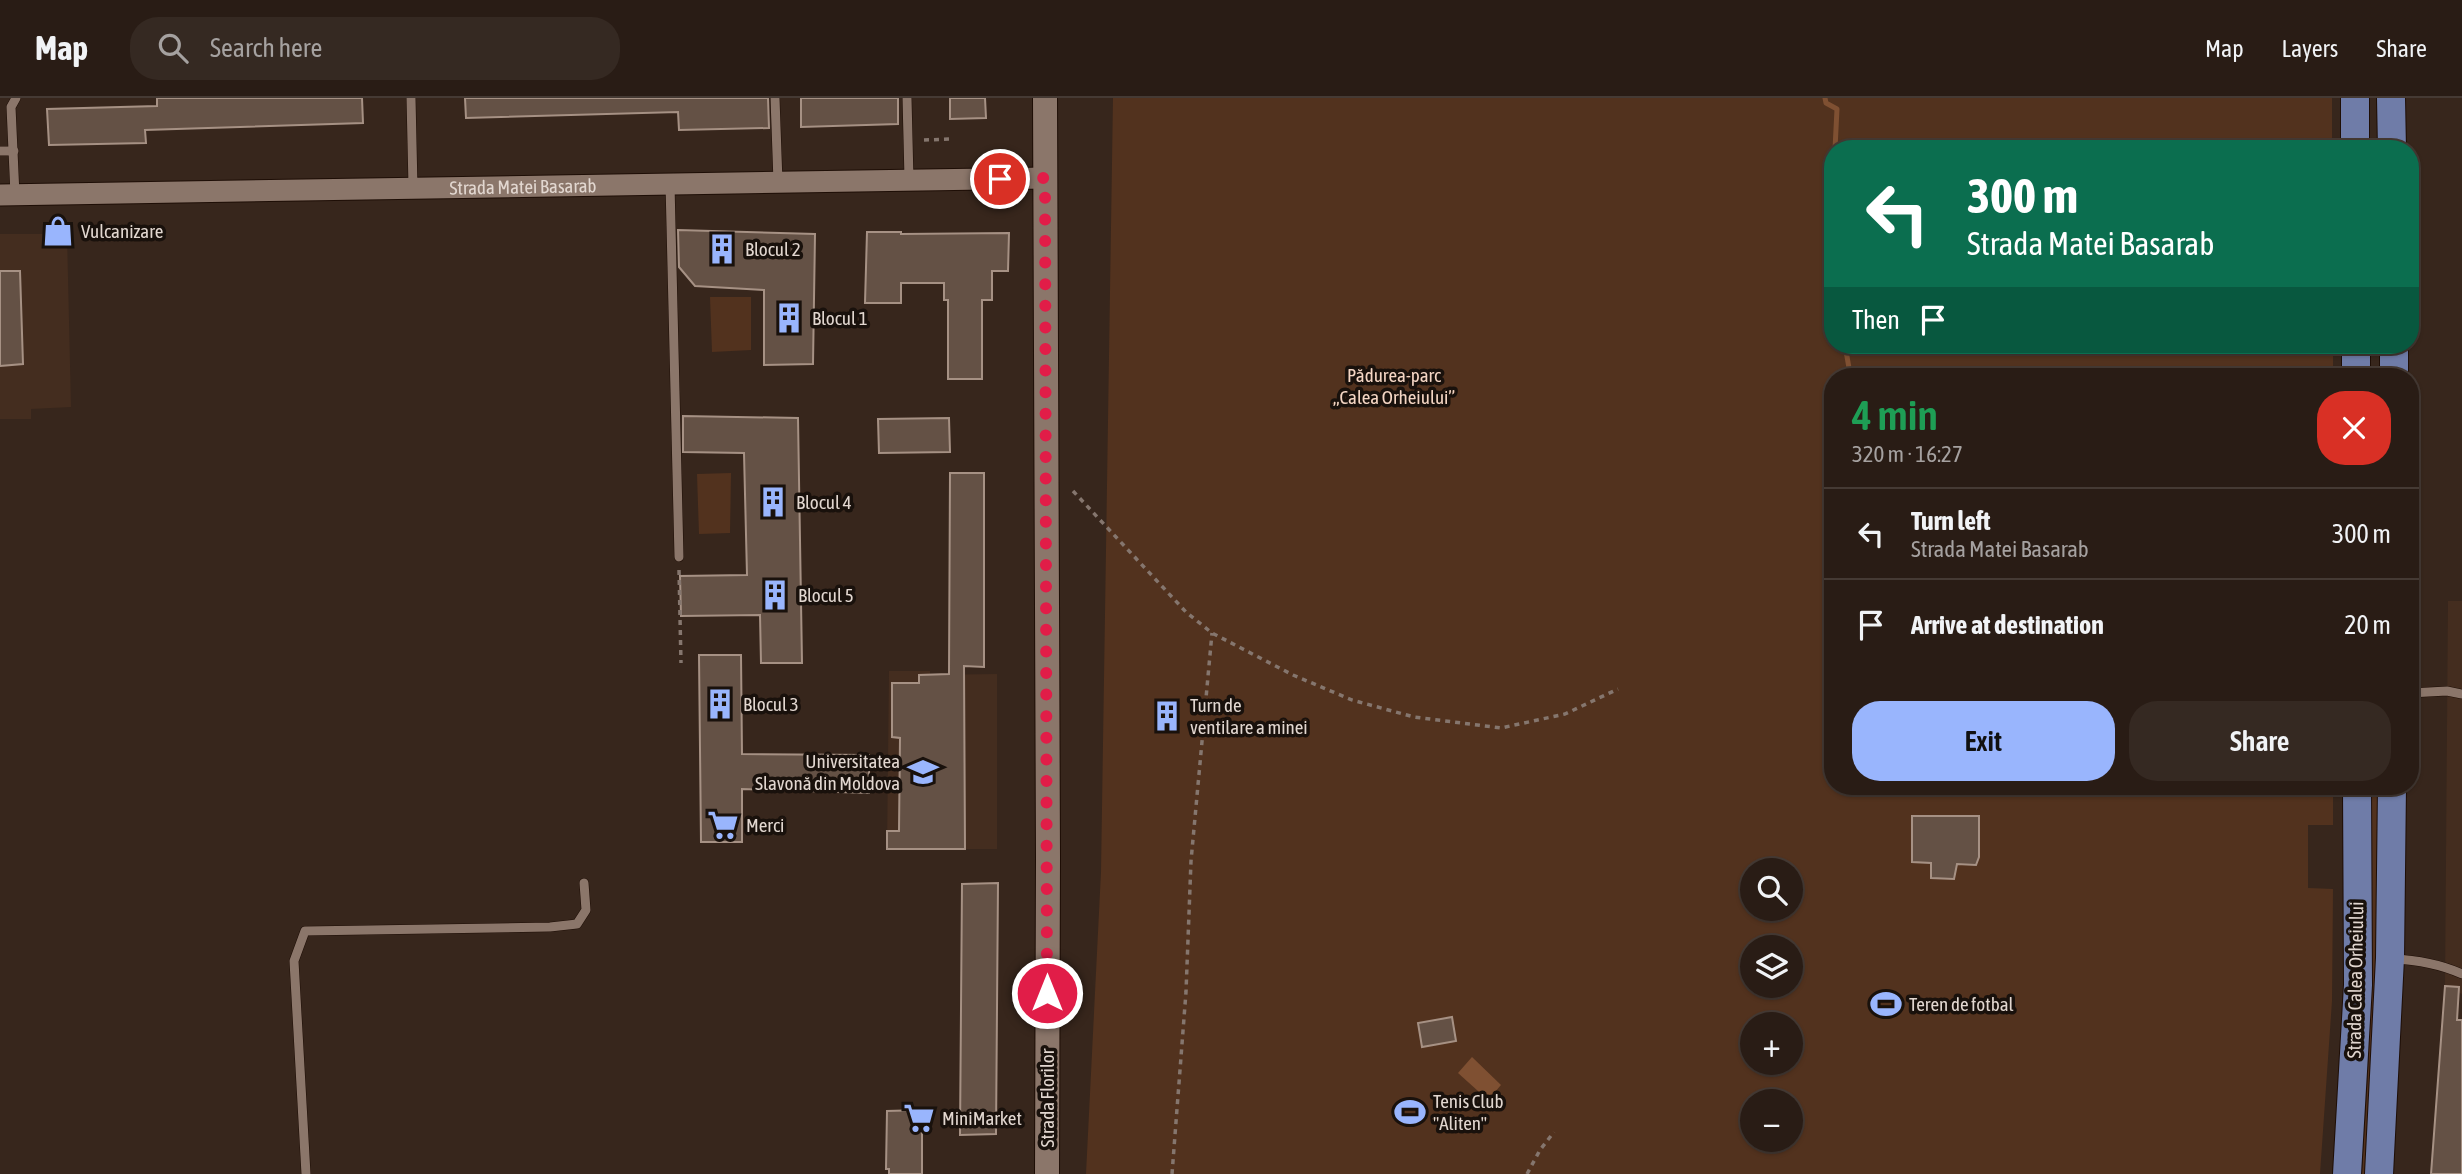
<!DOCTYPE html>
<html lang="en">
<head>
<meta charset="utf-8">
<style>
  body { margin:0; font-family:"Asap Condensed",sans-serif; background:#352922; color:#f1f3f6; height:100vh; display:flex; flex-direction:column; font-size:26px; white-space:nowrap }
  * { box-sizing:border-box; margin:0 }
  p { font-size:23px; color:#a5a1a0 }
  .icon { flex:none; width:38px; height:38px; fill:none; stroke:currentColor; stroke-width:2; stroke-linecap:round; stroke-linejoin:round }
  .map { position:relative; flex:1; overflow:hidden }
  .side { position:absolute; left:1824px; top:270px; width:595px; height:427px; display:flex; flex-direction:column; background:#291c15; border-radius:28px; box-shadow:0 2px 5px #0004,0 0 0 2px #453a34 }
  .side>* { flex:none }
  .hud { position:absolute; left:1824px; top:42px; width:595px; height:214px; border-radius:28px; box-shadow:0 2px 5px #0004,0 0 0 2px #453a34; background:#0b6e4f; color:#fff; overflow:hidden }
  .controls { position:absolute; left:1740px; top:760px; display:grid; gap:14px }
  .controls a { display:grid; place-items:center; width:63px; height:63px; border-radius:50%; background:#291c15; box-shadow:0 2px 5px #0004,0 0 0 2px #453a34; font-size:35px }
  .pin { position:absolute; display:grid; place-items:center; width:60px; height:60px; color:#fff; margin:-30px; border:4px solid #fff; border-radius:50%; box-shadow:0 2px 7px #0007 }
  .me { position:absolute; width:77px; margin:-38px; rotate:0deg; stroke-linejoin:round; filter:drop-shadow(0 0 5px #0008) }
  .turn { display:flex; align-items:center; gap:24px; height:147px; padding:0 28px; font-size:32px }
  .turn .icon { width:91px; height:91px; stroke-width:2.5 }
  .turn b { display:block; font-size:49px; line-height:60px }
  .then { display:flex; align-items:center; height:66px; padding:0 28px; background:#0003; gap:14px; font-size:26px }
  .round { display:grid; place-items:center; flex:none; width:74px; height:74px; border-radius:28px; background:#352922 }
  .headline { display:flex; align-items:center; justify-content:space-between; height:119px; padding:0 28px }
  h1 { font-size:42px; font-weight:600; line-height:52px; color:#1e9e55 }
  .cta { display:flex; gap:14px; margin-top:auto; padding:14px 28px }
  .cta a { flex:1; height:80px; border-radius:28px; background:#99b5fd; color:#111; font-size:28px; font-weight:600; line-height:80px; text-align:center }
  .cta a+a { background:#352922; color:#f1f3f6 }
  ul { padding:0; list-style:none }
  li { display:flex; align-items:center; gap:21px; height:91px; padding:0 28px; border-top:2px solid #453a34 }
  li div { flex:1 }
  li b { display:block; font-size:26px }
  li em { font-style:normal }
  header { display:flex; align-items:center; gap:42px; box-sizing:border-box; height:98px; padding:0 35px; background:#291c15; border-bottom:2px solid #453a34 }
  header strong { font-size:33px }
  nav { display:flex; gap:38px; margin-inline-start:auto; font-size:24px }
  .search { width:490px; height:63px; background:#352922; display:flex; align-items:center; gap:18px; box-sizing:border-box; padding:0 24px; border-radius:28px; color:#a5a1a0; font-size:26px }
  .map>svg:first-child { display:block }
  .built { fill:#442d1f }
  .green { fill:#52321e; fill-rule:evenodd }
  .water { fill:#7f5032 }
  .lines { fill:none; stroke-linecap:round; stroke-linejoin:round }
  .stream { stroke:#7f5032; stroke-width:5 }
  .building { fill:#645145; stroke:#a69184; stroke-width:2 }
  .service-casing { stroke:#1e0e06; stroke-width:10 }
  .tertiary-casing { stroke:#1e0e06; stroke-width:23 }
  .secondary-casing { stroke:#1e0e06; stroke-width:26 }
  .trunk-casing { stroke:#1e0e06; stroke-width:30 }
  .path { stroke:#85766e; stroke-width:3.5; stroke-dasharray:5 5; stroke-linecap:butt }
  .service { stroke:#8b766a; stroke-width:9 }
  .tertiary { stroke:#8b766a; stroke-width:21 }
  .secondary { stroke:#8b766a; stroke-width:24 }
  .trunk { stroke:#6f7ca8; stroke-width:28 }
  .route { stroke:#e11d48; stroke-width:12; stroke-dasharray:0 21.6 }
  .labels { text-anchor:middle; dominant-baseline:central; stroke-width:7; stroke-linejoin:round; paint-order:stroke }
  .street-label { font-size:19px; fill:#e2d7d0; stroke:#19110c }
  .poi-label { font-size:19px; fill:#e2d7d0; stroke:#19110c; text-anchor:start }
  .park-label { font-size:19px; fill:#f5d6c4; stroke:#19110c }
</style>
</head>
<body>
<header>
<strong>Map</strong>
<div class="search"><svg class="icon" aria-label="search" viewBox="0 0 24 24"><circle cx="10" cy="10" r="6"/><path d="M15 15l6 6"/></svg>Search here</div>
<nav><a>Map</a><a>Layers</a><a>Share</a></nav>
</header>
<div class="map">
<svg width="2462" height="1076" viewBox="0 0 2462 1076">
  <rect width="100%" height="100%" fill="#37261c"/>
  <!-- built -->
  <g class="built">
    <path d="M0 136H67L71 309 31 311V321H0Z"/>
    <path d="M2448 503H2462V896L2445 888Z"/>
    <path d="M889 573H930V577L997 576V751H887Z"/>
  </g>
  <!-- green -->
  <g class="green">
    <path d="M1113 0H2332V51H1832V247H2333V278H1832V688H2333V727H2308V790L2333 791 2332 903 2320 1076H1086L1101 774ZM1752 772H1790V810H1752ZM1752 849H1790V887H1752ZM1752 926H1790V964H1752ZM1752 1003H1790V1041H1752Z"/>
    <path d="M710 199H751V252L712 254Z"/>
    <path d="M731 375 730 435 699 436 697 376Z"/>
    <path d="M2372 688H2380V797L2369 1076H2362L2369 958Z"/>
  </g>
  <!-- water -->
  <path class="water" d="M1472 959 1501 987 1488 1002 1458 975Z"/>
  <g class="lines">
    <!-- stream -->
    <g class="stream">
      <path d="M1825 0 1826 5 1837 11 1835 51"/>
      <path d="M1832 78V99"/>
      <path d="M1845 247 1849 270"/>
    </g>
  </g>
  <!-- building -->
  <g class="building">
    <path d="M157 0H362L363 25 145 32 146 45 49 47 47 11 157 8Z"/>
    <path d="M465 0H768L769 30 679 32 678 14 466 20Z"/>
    <path d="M801 0H898V26L801 29Z"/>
    <path d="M950 0H985L986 20 950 21Z"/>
    <path d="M678 132 815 136 813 266 764 267V192L695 188 679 169Z"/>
    <path d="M867 134H901V136L1009 135 1008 173H992V202H982V281H948V202H944V185H901V205H865Z"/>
    <path d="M0 173H20L23 266 0 268Z"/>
    <path d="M683 318 798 320 802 565H761L760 517 681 518 680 478 747 477 744 355 683 354Z"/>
    <path d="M949 320 950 354 879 355 878 321Z"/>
    <path d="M950 375H984V569L964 568 965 751H887V733H899L900 640 892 639V585H919V577L949 576Z"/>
    <path d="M699 557H741L742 656 869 657V695L742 691V744H701Z"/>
    <circle cx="1167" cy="618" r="10"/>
    <path d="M1912 718H1979V759L1976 767 1957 766 1954 781 1931 780V765L1912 764Z"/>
    <path d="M998 785 996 1036 960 1037 962 786Z"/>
    <path d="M2445 888 2459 889 2457 922H2462V1076H2431Z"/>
    <path d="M1452 919 1456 943 1422 949 1418 925Z"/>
    <path d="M922 1012V1076H889V1071H886L887 1013Z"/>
  </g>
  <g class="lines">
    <!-- service casing -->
    <g class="service-casing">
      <g id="service">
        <path d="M411 0 413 89"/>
        <path d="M775 0 778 84"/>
        <path d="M907 0 909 81"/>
        <path d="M0 53H14"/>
        <path d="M670 86 679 459"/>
        <path d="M15 97 11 9 16 0"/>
        <path d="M2410 595 2447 593 2462 596"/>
        <path d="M2393 861C2418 862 2440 866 2462 876"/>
        <path d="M306 1076 294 863 305 833 550 829 577 826 586 812 584 785"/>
      </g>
    </g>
    <!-- tertiary casing -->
    <g class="tertiary-casing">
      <g id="tertiary">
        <path id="s1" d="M0 97 1045 80"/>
      </g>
    </g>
    <!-- secondary casing -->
    <g class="secondary-casing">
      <path id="secondary" d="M1045 0 1048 760 1047 1076"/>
    </g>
    <!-- trunk casing -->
    <g class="trunk-casing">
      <g id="trunk">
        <path d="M2355 0V51"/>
        <path d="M2391 0 2392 51"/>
        <path d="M2356 247V278"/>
        <path d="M2394 247V278"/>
        <path d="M2347 1076 2358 887 2357 688"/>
        <path d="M2379 1076 2390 860 2392 688"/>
      </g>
    </g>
    <!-- path -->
    <g class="path">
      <path d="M924 42 951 41"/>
      <path d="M1073 393 1186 514 1212 535 1293 577 1352 602 1414 619 1501 630 1565 616 1618 591"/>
      <path d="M679 472 681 565"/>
      <path d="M1172 1076 1186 894 1191 763 1212 535"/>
      <path d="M1527 1076 1540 1052 1554 1034"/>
    </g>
    <!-- service -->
    <use href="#service" class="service"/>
    <!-- tertiary -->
    <use href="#tertiary" class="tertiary"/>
    <!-- secondary -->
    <use href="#secondary" class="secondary"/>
    <!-- trunk -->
    <use href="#trunk" class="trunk"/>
  </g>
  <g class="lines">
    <!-- route -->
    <path class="route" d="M1000 81 1045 80 1047 895"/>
  </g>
  <!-- icons -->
  <defs>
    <g id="shop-bare" transform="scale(2.415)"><path d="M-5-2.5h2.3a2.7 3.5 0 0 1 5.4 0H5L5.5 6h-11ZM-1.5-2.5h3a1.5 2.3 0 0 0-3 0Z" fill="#99b5fd" stroke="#19110c" stroke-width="2.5" paint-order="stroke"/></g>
    <g id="building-bare" transform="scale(2.415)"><path d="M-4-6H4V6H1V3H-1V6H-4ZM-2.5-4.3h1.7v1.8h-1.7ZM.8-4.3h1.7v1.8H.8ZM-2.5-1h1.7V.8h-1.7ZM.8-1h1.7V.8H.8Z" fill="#99b5fd" stroke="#19110c" stroke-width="2.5" paint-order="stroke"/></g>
    <g id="university-bare" transform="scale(2.415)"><path d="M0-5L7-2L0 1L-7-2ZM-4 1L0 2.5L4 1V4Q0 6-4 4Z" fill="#99b5fd" stroke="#19110c" stroke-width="2.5" paint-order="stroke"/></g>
    <g id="supermarket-bare" transform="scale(2.415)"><path d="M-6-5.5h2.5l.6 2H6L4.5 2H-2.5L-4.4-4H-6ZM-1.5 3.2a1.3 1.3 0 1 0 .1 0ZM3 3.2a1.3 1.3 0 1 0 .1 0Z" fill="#99b5fd" stroke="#19110c" stroke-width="2.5" paint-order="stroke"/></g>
    <g id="stadium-bare" transform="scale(2.415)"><path d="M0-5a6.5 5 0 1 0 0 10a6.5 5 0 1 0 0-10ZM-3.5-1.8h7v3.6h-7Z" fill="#99b5fd" stroke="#19110c" stroke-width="2.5" paint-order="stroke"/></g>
  </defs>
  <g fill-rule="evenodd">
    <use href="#shop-bare" x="58" y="133"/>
    <use href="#building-bare" x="722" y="151"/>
    <use href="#building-bare" x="789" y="220"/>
    <use href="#building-bare" x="773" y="404"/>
    <use href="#building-bare" x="775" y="497"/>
    <use href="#building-bare" x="720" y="606"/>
    <use href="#building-bare" x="1167" y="618"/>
    <use href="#university-bare" x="923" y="674"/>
    <use href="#supermarket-bare" x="723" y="727"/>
    <use href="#stadium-bare" x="1886" y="906"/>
    <use href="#stadium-bare" x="1410" y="1014"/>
    <use href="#supermarket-bare" x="919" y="1020"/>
  </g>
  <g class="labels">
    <!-- street labels -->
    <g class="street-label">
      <text stroke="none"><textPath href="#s1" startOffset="523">Strada Matei Basarab</textPath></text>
      <text transform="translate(2355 882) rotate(-89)">Strada Calea Orheiului</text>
      <text transform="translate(1047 1000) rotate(-90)">Strada Florilor</text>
    </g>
    <!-- poi labels -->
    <g class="poi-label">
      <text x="81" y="133">Vulcanizare</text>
      <text x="745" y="151">Blocul 2</text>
      <text x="812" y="220">Blocul 1</text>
      <text x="796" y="404">Blocul 4</text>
      <text x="798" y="497">Blocul 5</text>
      <text x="743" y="606">Blocul 3</text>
      <text x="1190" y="607">Turn de<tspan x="1190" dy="22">ventilare a minei</tspan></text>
      <text x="900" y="663" text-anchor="end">Universitatea<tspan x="900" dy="22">Slavonă din Moldova</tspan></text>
      <text x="746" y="727">Merci</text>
      <text x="1909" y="906">Teren de fotbal</text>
      <text x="1433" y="1003">Tenis Club<tspan x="1433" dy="22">"Aliten"</tspan></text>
      <text x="942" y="1020">MiniMarket</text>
    </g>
    <!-- park labels -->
    <g class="park-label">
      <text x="1394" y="277">Pădurea-parc<tspan x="1394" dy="22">„Calea Orheiului”</tspan></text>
    </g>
  </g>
</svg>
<div class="controls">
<a><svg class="icon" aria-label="search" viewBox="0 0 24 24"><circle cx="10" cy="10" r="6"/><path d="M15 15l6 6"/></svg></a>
<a><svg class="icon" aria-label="layers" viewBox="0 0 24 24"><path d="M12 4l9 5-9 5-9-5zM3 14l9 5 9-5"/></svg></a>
<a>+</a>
<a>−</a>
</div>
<div class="pin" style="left:1000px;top:81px;background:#d93025"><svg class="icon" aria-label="arrive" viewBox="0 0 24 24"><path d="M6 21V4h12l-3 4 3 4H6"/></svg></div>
<svg class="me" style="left:1047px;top:895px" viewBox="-20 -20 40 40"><circle r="17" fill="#e11d48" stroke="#fff" stroke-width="3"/><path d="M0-11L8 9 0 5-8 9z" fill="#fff"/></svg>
<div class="hud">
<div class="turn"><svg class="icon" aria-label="left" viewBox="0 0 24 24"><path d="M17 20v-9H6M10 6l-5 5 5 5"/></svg><div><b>300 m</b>Strada Matei Basarab</div></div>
<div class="then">Then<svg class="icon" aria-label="arrive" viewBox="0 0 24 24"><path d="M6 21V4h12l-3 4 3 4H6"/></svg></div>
</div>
<section class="side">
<div class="headline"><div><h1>4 min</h1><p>320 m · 16:27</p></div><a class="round" style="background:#d93025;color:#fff"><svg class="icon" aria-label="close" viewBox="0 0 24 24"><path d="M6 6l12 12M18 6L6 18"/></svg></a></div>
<ul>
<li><svg class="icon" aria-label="left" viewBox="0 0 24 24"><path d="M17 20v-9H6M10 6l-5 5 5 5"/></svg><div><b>Turn left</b><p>Strada Matei Basarab</p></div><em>300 m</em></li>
<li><svg class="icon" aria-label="arrive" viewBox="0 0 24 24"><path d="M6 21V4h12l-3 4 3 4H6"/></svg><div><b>Arrive at destination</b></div><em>20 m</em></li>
</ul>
<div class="cta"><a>Exit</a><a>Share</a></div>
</section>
</div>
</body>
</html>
